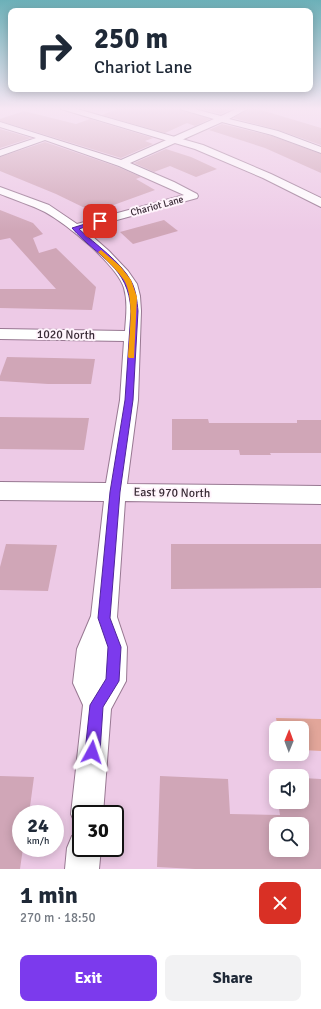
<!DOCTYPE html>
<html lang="en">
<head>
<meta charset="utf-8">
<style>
  body { margin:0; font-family:Signika,sans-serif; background:#f2f2f3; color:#1f2937; height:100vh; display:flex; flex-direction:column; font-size:15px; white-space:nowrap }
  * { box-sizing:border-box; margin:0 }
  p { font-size:13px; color:#747a83 }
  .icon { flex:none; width:22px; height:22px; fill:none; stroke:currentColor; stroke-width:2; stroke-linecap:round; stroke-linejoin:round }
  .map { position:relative; height:869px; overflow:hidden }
  .panel { display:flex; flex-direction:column; background:#fff; flex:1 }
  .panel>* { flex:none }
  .top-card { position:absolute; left:8px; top:8px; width:305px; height:84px; border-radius:8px; box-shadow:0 2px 10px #0003; background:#fff; color:#1f2937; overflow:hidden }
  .needle { width:26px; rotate:1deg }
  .buttons { position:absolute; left:269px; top:721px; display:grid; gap:8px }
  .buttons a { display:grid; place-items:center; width:40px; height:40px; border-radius:8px; background:#fff; box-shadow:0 2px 10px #0003; font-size:20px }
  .speed { position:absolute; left:12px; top:805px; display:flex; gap:8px; font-size:20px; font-weight:700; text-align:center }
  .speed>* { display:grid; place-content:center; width:52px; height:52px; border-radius:50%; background:#fff; box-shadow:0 2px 10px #0003; line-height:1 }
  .speed small { font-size:10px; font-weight:400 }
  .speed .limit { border:2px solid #111; border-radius:6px; background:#fff; color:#111 }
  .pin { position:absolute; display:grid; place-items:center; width:34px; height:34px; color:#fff; margin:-17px; border-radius:8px; box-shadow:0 2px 6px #0006 }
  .me { position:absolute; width:44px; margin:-22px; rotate:5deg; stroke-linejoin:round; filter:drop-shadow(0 0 3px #0008) }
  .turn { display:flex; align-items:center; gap:14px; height:84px; padding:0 20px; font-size:18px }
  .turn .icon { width:52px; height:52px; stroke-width:2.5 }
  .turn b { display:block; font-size:28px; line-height:34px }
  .round { display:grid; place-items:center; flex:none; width:42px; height:42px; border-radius:8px; background:#f2f2f3 }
  .head { display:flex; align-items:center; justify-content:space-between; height:68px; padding:0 20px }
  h1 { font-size:24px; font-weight:800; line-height:30px }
  .primary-button { display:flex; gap:8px; margin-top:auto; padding:8px 20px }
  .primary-button a { flex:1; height:46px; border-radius:8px; background:#7c3aed; color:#fff; font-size:16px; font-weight:800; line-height:46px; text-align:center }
  .primary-button a+a { background:#f2f2f3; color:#1f2937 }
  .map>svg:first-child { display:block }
  .green { fill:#e2a69a }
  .building { fill:#d0a6b7; fill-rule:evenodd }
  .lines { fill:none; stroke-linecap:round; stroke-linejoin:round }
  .minor-casing { stroke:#987892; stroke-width:2 }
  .tertiary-casing { stroke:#987892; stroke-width:2 }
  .minor { fill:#fff; fill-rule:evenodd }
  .tertiary { fill:#fff; fill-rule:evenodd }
  .route { fill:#7c3aed; stroke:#51269a }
  .slow { fill:#f59e0b }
  .labels { text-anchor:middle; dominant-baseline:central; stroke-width:4; stroke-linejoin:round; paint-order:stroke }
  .far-street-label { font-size:10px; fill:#382a35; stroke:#fff4fc }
  .street-label { font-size:12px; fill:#382a35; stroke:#fff4fc }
</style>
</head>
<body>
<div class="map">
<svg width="321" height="869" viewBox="0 0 321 869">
  <rect width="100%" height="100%" fill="#edcae6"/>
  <!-- green -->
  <path class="green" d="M276 718 321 719V751L302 750V728H278Z"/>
  <!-- building -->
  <g class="building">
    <path d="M117 109H179L210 119 195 126 187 123 165 133 102 115Z"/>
    <path d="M202 109H231L221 114Z"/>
    <path d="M248 109H258L321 128V145L278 130 233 118Z"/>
    <path d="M24 111 76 124 90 119 153 138 145 141 153 144 121 158 0 121V119Z"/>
    <path d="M222 124 272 136 321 154V173L265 148 209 130Z"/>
    <path d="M0 129 31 138 0 148Z"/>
    <path d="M45 142 118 167 141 177 136 179 155 190 97 211 96 209 91 211 56 194 0 171V157Z"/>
    <path d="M166 149 191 157 217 169 196 177 170 166 154 172 134 163Z"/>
    <path d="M0 210 33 223 43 234 33 238 39 253 56 248 96 287 92 310 0 308V289H56L10 238 0 240Z"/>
    <path d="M164 220 178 231 133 244 120 232Z"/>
    <path d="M7 357 54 358 95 359 91 384H48L0 381V376Z"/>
    <path d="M0 417 89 418 84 450 0 449Z"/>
    <path d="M172 419H208L209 423H297V420H321V453H270L271 455H240L239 450H172Z"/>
    <path d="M6 544 57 545 48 591 0 590V567Z"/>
    <path d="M171 544H321V588L171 589Z"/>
    <path d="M0 776 34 777 29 814H21V848H23L20 869H0Z"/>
    <path d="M160 776 228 779 230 814 280 815 278 802H302V778L321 779V869H195L157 867ZM276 824H302V850H276Z"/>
  </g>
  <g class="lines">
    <!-- minor casing -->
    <g class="minor-casing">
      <g id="minor">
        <path d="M180 109H194L221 116 236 109H247L229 119 278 131 321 147V153L272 135 222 122 130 163 174 182 197 194 198 196 197 198 84 229 109 251 128 271 137 284 140 296 141 311 138 400 127 484 321 486V504L125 501 117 617 127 647 126 681 111 709 103 814H81V828L76 825 71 814 83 705 73 683 77 649 91 616 104 501 0 500V482L106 483 120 400 124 341 0 339V329L125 331C126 317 128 302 124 288 117 265 67 224 45 212 31 205 15 200 0 194V187L49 205 77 224 184 195 119 166 45 140 0 156V150L36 138 0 127V122L121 160 214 119Z"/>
        <path d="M81 832V848H101L99 869H65L67 848 72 836Z"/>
      </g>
    </g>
    <!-- tertiary casing -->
    <g class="tertiary-casing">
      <path id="tertiary" d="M61 109H77L203 145 271 174 321 198V207L263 178 195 149Z"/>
    </g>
    <!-- minor -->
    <use href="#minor" class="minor"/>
    <!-- tertiary -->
    <use href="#tertiary" class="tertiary"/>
  </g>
  <!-- sky -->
  <linearGradient id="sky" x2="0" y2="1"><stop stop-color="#6cb0b8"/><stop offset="0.47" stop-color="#f7e7f4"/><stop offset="1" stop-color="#f7e7f4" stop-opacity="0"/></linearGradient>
  <rect width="321" height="231" fill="url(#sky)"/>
  <!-- route -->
  <path class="route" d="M98 220 103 221 79 229C95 244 121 262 131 281 136 290 137 301 138 311L133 400 120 492 110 618 121 647 119 681 103 707 100 752 98 757 92 759 87 757 85 752 90 705 106 679 108 647 98 618 110 492 125 400 131 311C129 266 98 258 72 228Z"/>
  <!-- slow -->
  <path class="slow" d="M101 250 120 266 131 280 137 297 134 358H129L128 357C129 336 135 298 124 280 117 270 108 262 99 253L98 252Z"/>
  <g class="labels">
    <!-- far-street labels -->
    <g class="far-street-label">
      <text transform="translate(157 206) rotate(-15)">Chariot Lane</text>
    </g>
    <!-- street labels -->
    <g class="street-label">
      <text transform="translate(66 335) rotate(1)">1020 North</text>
      <text transform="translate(172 493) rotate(1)">East 970 North</text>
    </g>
  </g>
</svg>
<div class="buttons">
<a><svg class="needle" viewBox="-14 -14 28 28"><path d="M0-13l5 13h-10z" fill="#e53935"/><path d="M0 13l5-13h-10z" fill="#747a83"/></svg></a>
<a><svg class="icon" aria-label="sound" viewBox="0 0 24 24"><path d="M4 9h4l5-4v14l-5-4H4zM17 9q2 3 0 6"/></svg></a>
<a><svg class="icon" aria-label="search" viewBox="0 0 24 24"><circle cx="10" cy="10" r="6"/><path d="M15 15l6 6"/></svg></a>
</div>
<div class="speed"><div>24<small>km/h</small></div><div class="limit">30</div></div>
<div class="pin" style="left:100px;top:221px;background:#d93025"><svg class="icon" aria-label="arrive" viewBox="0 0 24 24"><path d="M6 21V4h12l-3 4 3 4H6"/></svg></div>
<svg class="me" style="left:92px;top:752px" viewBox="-20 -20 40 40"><path d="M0-17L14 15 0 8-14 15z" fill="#7c3aed" stroke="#fff" stroke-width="4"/></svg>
<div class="top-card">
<div class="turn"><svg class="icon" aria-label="right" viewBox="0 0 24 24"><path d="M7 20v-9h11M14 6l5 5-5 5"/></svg><div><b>250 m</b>Chariot Lane</div></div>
</div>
</div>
<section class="panel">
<div class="head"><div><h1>1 min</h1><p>270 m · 18:50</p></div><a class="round" style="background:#d93025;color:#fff"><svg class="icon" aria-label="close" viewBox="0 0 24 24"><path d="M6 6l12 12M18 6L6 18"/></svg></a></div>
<div class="primary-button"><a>Exit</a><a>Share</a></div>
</section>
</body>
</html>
